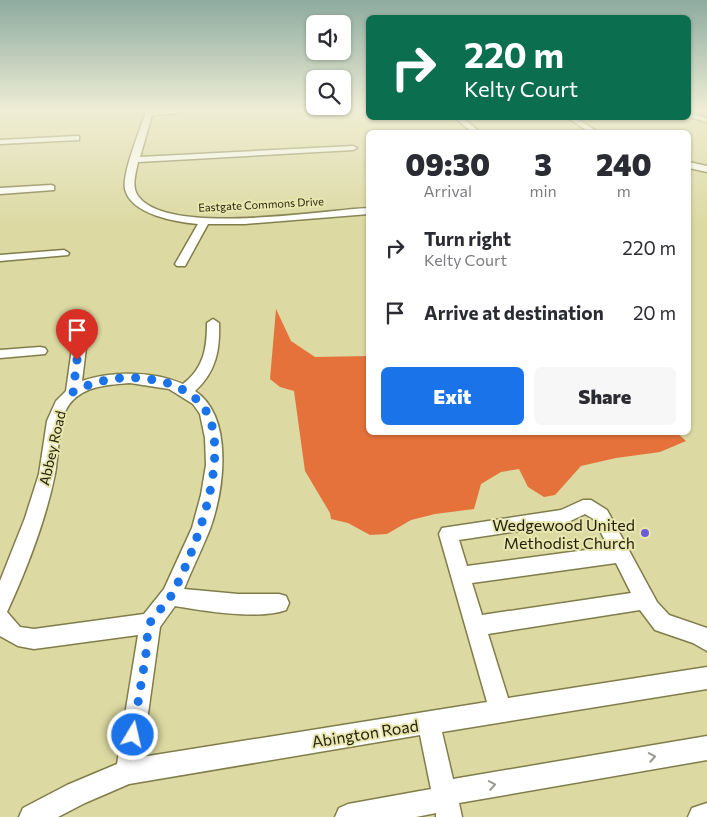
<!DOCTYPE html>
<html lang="en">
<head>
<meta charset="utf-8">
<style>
  body { margin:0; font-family:Commissioner,sans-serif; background:#f7f7f7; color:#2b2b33; height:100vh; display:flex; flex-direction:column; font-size:19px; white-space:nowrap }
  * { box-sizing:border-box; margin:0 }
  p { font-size:16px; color:#7c7c81 }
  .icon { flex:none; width:28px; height:28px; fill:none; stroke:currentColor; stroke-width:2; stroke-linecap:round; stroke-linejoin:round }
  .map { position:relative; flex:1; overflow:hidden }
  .details { position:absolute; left:366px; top:130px; width:325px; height:305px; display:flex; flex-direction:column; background:#fff; border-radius:8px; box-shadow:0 1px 4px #0004 }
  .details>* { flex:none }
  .banner { position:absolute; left:366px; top:15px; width:325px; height:105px; border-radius:8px; box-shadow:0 1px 4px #0004; background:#0b6e4f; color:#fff; overflow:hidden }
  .controls { position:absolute; left:306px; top:15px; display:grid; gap:10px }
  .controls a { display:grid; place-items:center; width:45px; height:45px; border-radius:8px; background:#fff; box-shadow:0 1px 4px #0004; font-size:25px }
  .pin { position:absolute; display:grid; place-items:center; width:42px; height:42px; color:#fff; margin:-51px -21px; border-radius:50% 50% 50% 0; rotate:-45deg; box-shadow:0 0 5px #0007 }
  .pin .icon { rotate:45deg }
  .me { position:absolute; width:55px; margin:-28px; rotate:9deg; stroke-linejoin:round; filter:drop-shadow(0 0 4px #0008) }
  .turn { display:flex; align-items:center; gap:18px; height:105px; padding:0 15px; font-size:22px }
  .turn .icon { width:65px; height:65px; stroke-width:2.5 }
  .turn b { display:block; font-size:35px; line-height:42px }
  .eta { display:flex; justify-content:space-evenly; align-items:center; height:85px; text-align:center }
  .eta b { font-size:30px; font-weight:800; line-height:35px }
  .action { display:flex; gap:10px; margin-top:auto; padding:10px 15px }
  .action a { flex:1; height:58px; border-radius:8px; background:#1a73e8; color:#fff; font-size:20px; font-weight:800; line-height:58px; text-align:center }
  .action a+a { background:#f7f7f7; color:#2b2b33 }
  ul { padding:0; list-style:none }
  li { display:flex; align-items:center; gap:15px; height:65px; padding:0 15px }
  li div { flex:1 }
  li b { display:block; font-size:19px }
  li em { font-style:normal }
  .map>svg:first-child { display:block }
  .forest { fill:#e4723a }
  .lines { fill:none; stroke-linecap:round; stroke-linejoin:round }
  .minor-casing { stroke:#817d4a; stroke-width:3 }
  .minor { fill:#fff; fill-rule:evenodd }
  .oneway { stroke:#9b9a90 }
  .route { stroke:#1a73e8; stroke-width:9; stroke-dasharray:0 16.2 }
  .poi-dot { fill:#6b5cd5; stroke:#e9e6af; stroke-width:2 }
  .labels { text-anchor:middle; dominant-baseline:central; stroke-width:4; stroke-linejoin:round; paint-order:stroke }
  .far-street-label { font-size:11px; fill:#201e09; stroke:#e9e6af }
  .street-label { font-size:14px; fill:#201e09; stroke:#e9e6af }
  .near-poi-label { font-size:16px; fill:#201e09; stroke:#e9e6af; text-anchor:end }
  .near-street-label { font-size:16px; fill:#201e09; stroke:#e9e6af }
</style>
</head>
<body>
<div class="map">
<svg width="707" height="817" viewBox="0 0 707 817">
  <rect width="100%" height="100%" fill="#dcd9a2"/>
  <!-- forest -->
  <path class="forest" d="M276 309 291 341 315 357 369 356V432H676L686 441 660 452 616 458 581 466 555 495 544 497 528 487 519 469 501 472 481 484 474 509 435 514 411 520 387 534 370 535 348 523 331 519 330 513 305 471 294 391 280 387 270 379Z"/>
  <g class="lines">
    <!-- minor casing -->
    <g class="minor-casing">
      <g id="minor">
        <path d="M141 111H183L179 113 152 115 140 157 353 146 357 148 353 150 138 162C136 173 131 186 138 196 168 237 321 210 369 208V214L245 224H208L185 266H177L175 264 198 224C177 222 131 215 125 189 122 174 140 130 145 114Z"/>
        <path d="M689 113 707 118V122L689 117Z"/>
        <path d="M455 118H463L480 132H472Z"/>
        <path d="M568 118H576L598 132H589Z"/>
        <path d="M76 136H79V140L0 144V140Z"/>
        <path d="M689 162 707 166V172L689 168Z"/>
        <path d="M51 185 54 186V190L0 194V188Z"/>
        <path d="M64 250 69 253 68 255 0 261V255Z"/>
        <path d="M213 319 219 323C220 350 216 372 195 391 234 417 224 490 210 529 202 549 192 569 184 589L238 594H279L286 596 289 603 286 610C259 620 204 611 175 606L160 627 142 757 487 702 439 534 442 528 561 510 583 500H591L607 510 657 602 669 615 707 628V651L693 643 655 630 640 610 488 634 508 698 707 667V689L442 732 453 779 707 736V760L459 803 462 817H436V813L416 817H335L339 808 348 804 431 789 420 735 129 784 85 803 58 817H19L23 808 67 785 117 764 138 635 34 649 18 646 0 636V581L25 518 39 474 47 421 56 401 66 391 72 348 80 333H90L92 336 86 348 82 381C112 371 154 371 183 384 204 368 207 348 207 323ZM130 383 169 389 193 404 200 414 205 438 206 465 201 495 192 528 164 589 144 614 34 629 20 627 7 612C26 571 46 519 55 474 59 455 57 414 73 400 89 385 109 385 130 383ZM585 514 595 520 608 547 467 566 459 540 564 524ZM616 563 631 593 482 615 472 583Z"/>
        <path d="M40 347 45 348 47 351 45 354 0 358V350Z"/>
        <path d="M707 803V817H688L692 808Z"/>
      </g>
    </g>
    <!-- minor -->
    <use href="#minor" class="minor"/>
  </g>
  <!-- one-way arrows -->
  <defs><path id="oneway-chevron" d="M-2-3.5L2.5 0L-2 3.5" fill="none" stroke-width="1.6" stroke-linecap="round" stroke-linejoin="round" transform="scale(1.25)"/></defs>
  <g class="oneway">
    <use href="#oneway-chevron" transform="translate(652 757) rotate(-10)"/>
    <use href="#oneway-chevron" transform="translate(492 785) rotate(-10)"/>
  </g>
  <!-- sky -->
  <linearGradient id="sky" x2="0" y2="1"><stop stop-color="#8dab9f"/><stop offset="0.49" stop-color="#efeed5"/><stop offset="1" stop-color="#efeed5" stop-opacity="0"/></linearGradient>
  <rect width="707" height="225" fill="url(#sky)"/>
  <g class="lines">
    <!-- route -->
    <path class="route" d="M77 360 73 392C102 377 132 374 164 382 178 386 193 394 202 405 236 447 194 555 171 596 166 605 155 613 150 623 147 631 147 644 146 653 142 680 137 707 133 735"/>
  </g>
  <!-- markers -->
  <circle class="poi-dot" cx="645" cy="533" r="5"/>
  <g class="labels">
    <!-- far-street labels -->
    <g class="far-street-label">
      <text transform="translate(261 204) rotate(-3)">Eastgate Commons Drive</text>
    </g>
    <!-- street labels -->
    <g class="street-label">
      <text transform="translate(52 448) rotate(-77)">Abbey Road</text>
    </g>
    <!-- near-poi labels -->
    <g class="near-poi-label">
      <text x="635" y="524">Wedgewood United<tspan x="635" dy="18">Methodist Church</tspan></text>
    </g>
    <!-- near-street labels -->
    <g class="near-street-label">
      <text transform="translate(365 733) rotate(-9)">Abington Road</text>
    </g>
  </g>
</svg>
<div class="controls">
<a><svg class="icon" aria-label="sound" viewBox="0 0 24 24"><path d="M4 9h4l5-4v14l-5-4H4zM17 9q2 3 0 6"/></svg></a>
<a><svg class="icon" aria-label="search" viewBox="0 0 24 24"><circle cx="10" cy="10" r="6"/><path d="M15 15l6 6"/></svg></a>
</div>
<div class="pin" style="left:77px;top:360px;background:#d93025"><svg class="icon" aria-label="arrive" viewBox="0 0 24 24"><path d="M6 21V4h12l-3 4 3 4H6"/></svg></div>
<svg class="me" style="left:133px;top:735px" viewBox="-20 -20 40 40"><circle r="17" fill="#1a73e8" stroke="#fff" stroke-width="3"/><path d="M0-11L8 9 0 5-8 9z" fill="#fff"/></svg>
<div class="banner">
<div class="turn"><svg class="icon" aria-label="right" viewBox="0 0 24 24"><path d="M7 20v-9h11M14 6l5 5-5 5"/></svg><div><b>220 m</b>Kelty Court</div></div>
</div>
<section class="details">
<div class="eta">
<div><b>09:30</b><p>Arrival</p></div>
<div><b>3</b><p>min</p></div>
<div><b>240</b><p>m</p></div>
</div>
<ul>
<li><svg class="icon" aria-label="right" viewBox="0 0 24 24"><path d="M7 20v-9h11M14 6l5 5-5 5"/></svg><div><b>Turn right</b><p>Kelty Court</p></div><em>220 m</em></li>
<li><svg class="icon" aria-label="arrive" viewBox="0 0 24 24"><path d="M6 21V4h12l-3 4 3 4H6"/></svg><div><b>Arrive at destination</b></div><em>20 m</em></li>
</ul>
<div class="action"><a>Exit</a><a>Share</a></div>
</section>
</div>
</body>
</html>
